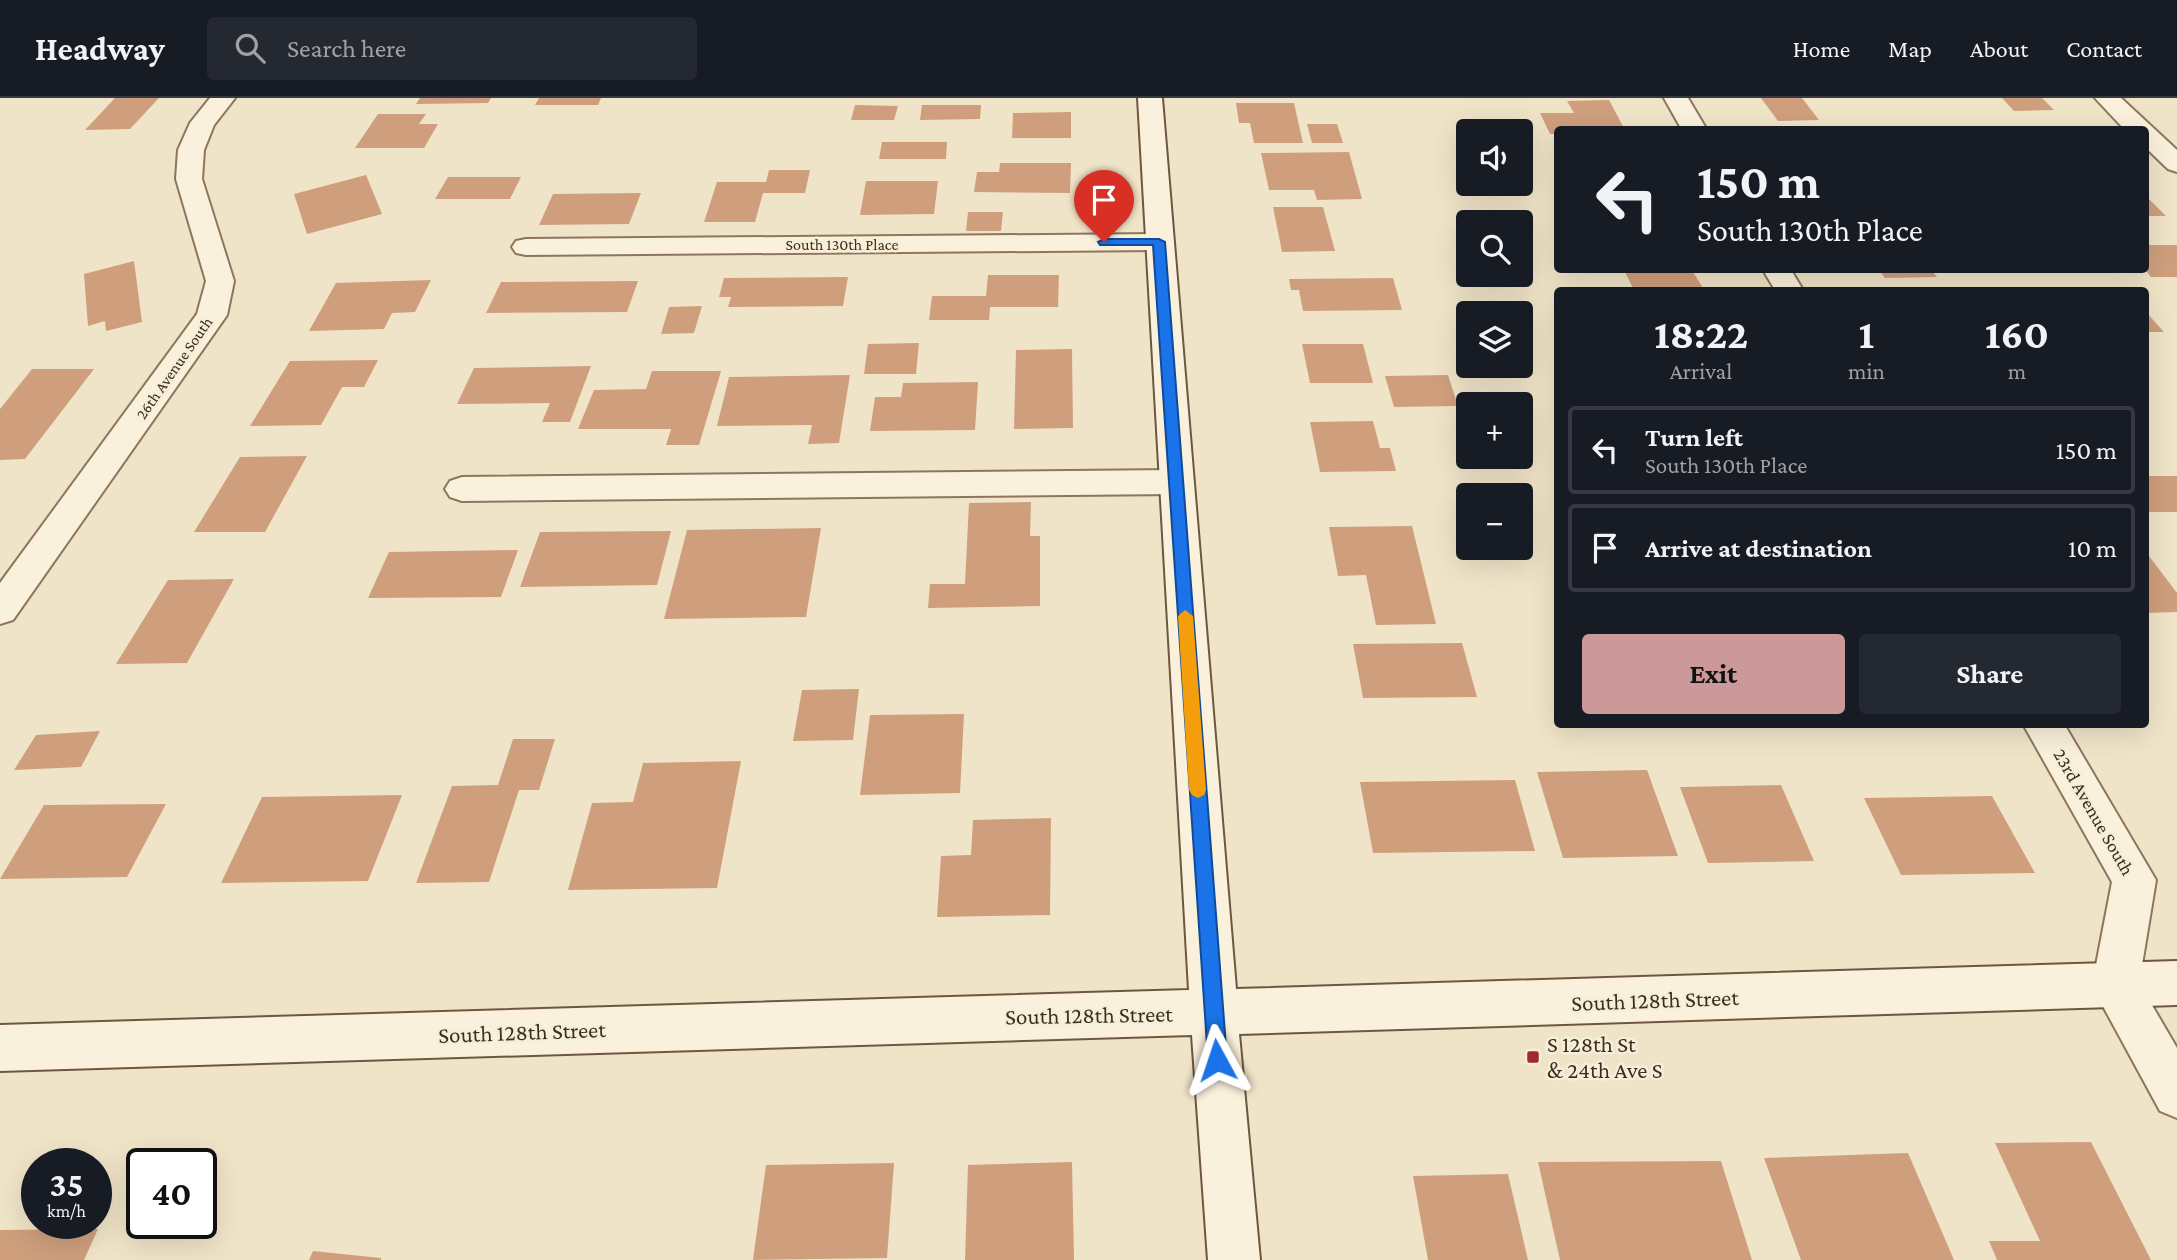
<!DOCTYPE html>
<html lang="en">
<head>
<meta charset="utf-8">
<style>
  body { margin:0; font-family:"Crimson Pro",serif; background:#242831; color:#f1f3f6; height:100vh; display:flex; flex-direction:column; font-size:26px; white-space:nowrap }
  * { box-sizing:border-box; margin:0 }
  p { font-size:23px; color:#9ea1a6 }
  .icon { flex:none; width:38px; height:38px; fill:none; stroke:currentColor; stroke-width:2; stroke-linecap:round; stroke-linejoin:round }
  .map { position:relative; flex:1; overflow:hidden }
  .sheet { position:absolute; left:1554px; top:189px; width:595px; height:441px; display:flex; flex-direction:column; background:#171b24; border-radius:7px; box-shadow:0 7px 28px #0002 }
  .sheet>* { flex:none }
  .guide { position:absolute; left:1554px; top:28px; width:595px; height:147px; border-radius:7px; box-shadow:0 7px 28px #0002; background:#171b24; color:#f1f3f6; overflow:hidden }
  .fabs { position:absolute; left:1456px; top:21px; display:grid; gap:14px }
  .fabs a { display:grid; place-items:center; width:77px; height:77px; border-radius:7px; background:#171b24; box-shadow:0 7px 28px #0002; font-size:35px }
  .speed { position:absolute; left:21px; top:1050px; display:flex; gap:14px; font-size:35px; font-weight:700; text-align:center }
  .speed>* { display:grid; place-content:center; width:91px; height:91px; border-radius:50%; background:#171b24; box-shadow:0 7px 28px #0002; line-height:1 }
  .speed small { font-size:18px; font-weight:400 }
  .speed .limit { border:4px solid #111; border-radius:10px; background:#fff; color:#111 }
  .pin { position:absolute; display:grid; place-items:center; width:60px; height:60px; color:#fff; margin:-72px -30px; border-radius:50% 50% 50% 0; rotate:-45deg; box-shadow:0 0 7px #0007 }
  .pin .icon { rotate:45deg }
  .me { position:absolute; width:77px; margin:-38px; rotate:355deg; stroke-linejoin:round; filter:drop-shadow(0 0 5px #0008) }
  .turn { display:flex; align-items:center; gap:24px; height:147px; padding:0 28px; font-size:32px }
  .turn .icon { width:91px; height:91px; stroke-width:2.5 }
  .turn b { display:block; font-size:49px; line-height:60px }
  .eta { display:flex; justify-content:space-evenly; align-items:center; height:119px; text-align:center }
  .eta b { font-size:42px; font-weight:700; line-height:49px }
  .action { display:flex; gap:14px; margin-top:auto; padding:14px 28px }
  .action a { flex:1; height:80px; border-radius:7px; background:#cc999b; color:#111; font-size:28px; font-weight:700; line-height:80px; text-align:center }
  .action a+a { background:#242831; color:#f1f3f6 }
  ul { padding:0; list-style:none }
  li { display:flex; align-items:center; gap:21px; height:88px; margin:0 14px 10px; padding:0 14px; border:4px solid #363941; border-radius:7px }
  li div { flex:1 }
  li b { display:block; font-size:26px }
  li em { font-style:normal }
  header { display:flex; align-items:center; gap:42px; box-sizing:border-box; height:98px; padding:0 35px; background:#171b24; border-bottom:2px solid #363941 }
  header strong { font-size:33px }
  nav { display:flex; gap:38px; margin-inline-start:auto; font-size:24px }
  .search { width:490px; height:63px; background:#242831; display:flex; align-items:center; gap:18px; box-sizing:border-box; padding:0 24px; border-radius:7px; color:#9ea1a6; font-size:26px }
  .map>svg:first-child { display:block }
  .building { fill:#cf9f7d }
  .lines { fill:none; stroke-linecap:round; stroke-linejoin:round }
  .street-casing { stroke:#8d765c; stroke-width:4 }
  .secondary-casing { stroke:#6f573f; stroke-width:4 }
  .street { fill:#faf1dc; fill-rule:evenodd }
  .secondary { fill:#faf1dc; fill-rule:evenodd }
  .route { fill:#1a73e8; stroke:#114b97; stroke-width:2 }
  .slow { fill:#f59e0b }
  .poi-dot { fill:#9e2a2b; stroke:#f7eed8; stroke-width:2.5 }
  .labels { text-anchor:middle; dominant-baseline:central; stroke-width:5; stroke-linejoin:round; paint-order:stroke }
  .far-street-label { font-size:16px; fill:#3d2e20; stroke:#f7eed8 }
  .street-label { font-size:19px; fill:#3d2e20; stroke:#f7eed8 }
  .near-street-label { font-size:23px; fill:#3d2e20; stroke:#f7eed8 }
  .near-poi-label { font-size:23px; fill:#3d2e20; stroke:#f7eed8; text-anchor:start }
</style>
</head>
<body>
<header>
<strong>Headway</strong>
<div class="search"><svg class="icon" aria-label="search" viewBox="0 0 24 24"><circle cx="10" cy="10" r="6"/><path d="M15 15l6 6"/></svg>Search here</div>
<nav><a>Home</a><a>Map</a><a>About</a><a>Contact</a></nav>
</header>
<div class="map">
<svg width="2177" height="1162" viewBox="0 0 2177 1162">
  <rect width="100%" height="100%" fill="#f0e4c8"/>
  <!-- building -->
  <g class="building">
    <path d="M115 0H159L130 31 85 32Z"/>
    <path d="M420 0H491L488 5 416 6Z"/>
    <path d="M539 0H601L598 7H535Z"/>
    <path d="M1761 0H1802L1819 22 1778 23Z"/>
    <path d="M2002 0H2042L2054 12 2014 13Z"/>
    <path d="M1609 2 1625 32H1558V36H1550L1540 15H1574L1567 3Z"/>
    <path d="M1236 5H1294L1303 45H1254L1250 25H1239Z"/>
    <path d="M855 7 898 8 894 22H851Z"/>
    <path d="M922 7H981L980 21 920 22Z"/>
    <path d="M1071 14V40H1012L1013 15Z"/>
    <path d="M378 16H426L419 26H438L424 50H355Z"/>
    <path d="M1307 26H1337L1343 45H1312Z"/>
    <path d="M882 44H947L946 61H879Z"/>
    <path d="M1349 54 1362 101 1317 102 1314 92H1269L1261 55Z"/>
    <path d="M1000 65H1071L1070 95 974 94 977 74H999Z"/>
    <path d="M769 72H810L805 95H763L755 124H704L717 84H766Z"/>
    <path d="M366 77 382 116 307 136 294 96Z"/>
    <path d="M448 79H521L510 101H435Z"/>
    <path d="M866 83H938L934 116 860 117Z"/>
    <path d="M641 95 629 126 539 127 553 96Z"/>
    <path d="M2146 98 2166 118H2146Z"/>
    <path d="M1273 109H1323L1335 153 1282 154Z"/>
    <path d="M968 114H1003L1001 133H966Z"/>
    <path d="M2146 147H2177V179H2151L2146 173Z"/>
    <path d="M134 163 142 224 106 233 105 223 88 228 84 176Z"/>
    <path d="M1624 172H1692L1704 192H1622L1621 190H1633Z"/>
    <path d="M1879 172H1931L1937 179 1885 180Z"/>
    <path d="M988 177H1059L1058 209H990L989 222H929L932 198H986Z"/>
    <path d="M848 179 843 208 728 209 731 199H719L724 180Z"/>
    <path d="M1393 180 1402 212 1303 213 1299 192H1291L1289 181Z"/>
    <path d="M431 182 415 214 392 215 384 231 309 233 336 185Z"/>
    <path d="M638 183 627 214 486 215 501 184Z"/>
    <path d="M702 208 694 235 661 236 669 209Z"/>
    <path d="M2146 214 2164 234H2146Z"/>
    <path d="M919 245 916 276H864L868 246Z"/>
    <path d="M1302 246H1363L1373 285H1310Z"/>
    <path d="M1072 251 1073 330 1014 331 1016 252Z"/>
    <path d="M378 262 364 289H342L321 327 250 328 290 263Z"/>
    <path d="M591 268 570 324H542L550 305 457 306 474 270Z"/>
    <path d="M32 271H94L25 361 0 362V311Z"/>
    <path d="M652 273H721L699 347H666L671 331H578L594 292 646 291Z"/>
    <path d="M850 277 839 345 808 346 812 327 717 328 729 279Z"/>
    <path d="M1448 277 1458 308 1394 309 1385 278Z"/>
    <path d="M978 284 975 332 870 333 875 299H901L903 285Z"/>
    <path d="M1373 323 1380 350H1390L1396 373 1320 374 1310 324Z"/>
    <path d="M307 358 265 434H194L240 359Z"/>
    <rect x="2146" y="378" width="31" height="36"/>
    <path d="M1031 404 1030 438H1040V508L928 510 930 486H965L969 405Z"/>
    <path d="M1412 428 1436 526 1376 527 1366 477 1338 478 1329 429Z"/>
    <path d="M821 430 806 519 664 521 687 432Z"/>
    <path d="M671 433 657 487 520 489 540 434Z"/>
    <path d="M518 452 501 499 368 500 389 454Z"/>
    <path d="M2146 454 2177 495V514L2146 515Z"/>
    <path d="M234 481 187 565 116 566 168 482Z"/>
    <path d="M1462 545 1477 599 1363 600 1353 546Z"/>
    <path d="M859 591 853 642 793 643 802 592Z"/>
    <path d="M964 616 960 695 860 697 870 617Z"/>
    <path d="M100 633 81 669 14 672 36 637Z"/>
    <path d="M513 641H555L539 692H519L489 784 416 785 452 688 498 687Z"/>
    <path d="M741 663 717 790 568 792 592 705 633 704 643 665Z"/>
    <path d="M1647 672 1678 758 1563 760 1537 674Z"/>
    <path d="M1515 682 1535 753 1373 755 1360 684Z"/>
    <path d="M1781 687 1814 763 1708 765 1680 689Z"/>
    <path d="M402 697 368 783 221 785 262 699Z"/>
    <path d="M1992 698 2035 775 1901 777 1864 700Z"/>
    <path d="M166 706 127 779 0 781 44 707Z"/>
    <path d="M1051 720 1050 817 937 819 941 758 971 757 973 722Z"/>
    <path d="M2091 1044 2151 1162H1997L1989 1143H2040L1995 1045Z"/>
    <path d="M1908 1055 1954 1162H1801L1764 1060Z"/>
    <path d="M1721 1063 1752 1162H1560L1538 1064Z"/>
    <path d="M1072 1064 1074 1162H965L968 1067Z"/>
    <path d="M894 1065 887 1160 753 1162 766 1067Z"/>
    <path d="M1508 1076 1528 1162H1428L1413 1078Z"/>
    <path d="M98 1131 84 1162H0V1132Z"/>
    <path d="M313 1153 381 1160V1162H309Z"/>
  </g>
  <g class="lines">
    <!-- street casing -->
    <g class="street-casing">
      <g id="street">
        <path d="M210 0H235L214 27 204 52 202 81 234 183 227 217 13 522 0 526V485L197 216 206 183 176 81 178 52 190 25Z"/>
        <path d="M1664 0H1688L1707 32H1682Z"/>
        <path d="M2095 0H2121L2177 52V74L2168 71 2146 50V32H2125Z"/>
        <path d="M1159 136 1169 138 1173 144 1169 150 1159 152 526 157 516 155 512 149 516 143 526 141Z"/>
        <path d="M1763 172H1791L1803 192H1775Z"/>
        <path d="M1176 372 1188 376 1193 384 1188 392 1176 396 462 403 450 399 445 391 450 383 462 379Z"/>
        <path d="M2023 626H2064L2156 782 2139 885 2177 950V1020L2160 1013 2092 888 2112 784Z"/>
      </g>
    </g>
    <!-- secondary casing -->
    <g class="secondary-casing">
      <path id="secondary" d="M1138 0H1162L1236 891 2177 863V907L1239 936 1260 1162H1208L1192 937 0 973V927L1189 892Z"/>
    </g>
    <!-- street -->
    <use href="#street" class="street"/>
    <!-- secondary -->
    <use href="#secondary" class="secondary"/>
  </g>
  <!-- route -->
  <path class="route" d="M1104 141H1159L1165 144 1227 962 1224 969 1217 972 1210 969 1208 962 1153 147H1100L1098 144Z"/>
  <!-- slow -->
  <path class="slow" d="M1185 512 1193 518 1206 692 1204 697 1198 700 1192 697 1189 692 1178 518Z"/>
  <!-- markers -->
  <rect class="poi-dot" x="1526" y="952" width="14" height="14" rx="3.5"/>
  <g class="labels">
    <!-- far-street labels -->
    <g class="far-street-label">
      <text x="842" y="146">South 130th Place</text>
      <text transform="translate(174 270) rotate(-55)">26th Avenue South</text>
    </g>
    <!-- street labels -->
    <g class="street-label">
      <text transform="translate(2094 714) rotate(60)">23rd Avenue South</text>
    </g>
    <!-- near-street labels -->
    <g class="near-street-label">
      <text transform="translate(1655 902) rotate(-2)">South 128th Street</text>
      <text transform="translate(1089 917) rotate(-1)">South 128th Street</text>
      <text transform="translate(522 934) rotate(-2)">South 128th Street</text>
    </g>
    <!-- near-poi labels -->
    <g class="near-poi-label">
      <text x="1547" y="946">S 128th St<tspan x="1547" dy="26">&amp; 24th Ave S</tspan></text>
    </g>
  </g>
</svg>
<div class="fabs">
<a><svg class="icon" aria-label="sound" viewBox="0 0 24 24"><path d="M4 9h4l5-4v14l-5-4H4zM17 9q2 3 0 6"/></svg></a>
<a><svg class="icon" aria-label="search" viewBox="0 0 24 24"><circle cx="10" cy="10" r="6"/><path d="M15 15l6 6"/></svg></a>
<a><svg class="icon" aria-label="layers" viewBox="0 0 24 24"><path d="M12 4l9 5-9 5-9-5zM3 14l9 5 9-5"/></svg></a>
<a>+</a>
<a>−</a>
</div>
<div class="speed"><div>35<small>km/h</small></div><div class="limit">40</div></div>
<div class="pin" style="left:1104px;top:144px;background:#d93025"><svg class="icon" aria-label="arrive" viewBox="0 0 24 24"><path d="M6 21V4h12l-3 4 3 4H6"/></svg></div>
<svg class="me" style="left:1217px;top:962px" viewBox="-20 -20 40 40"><path d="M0-17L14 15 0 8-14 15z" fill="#1a73e8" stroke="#fff" stroke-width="4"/></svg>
<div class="guide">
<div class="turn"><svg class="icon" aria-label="left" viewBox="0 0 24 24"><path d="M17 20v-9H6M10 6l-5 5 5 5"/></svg><div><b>150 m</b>South 130th Place</div></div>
</div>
<section class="sheet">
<div class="eta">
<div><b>18:22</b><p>Arrival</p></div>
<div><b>1</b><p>min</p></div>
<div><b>160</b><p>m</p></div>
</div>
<ul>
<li><svg class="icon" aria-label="left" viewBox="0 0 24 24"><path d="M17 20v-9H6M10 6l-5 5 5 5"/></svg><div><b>Turn left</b><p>South 130th Place</p></div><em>150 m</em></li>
<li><svg class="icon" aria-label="arrive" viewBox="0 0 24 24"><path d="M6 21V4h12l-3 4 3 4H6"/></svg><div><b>Arrive at destination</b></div><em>10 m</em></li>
</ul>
<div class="action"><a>Exit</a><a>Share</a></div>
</section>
</div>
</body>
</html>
